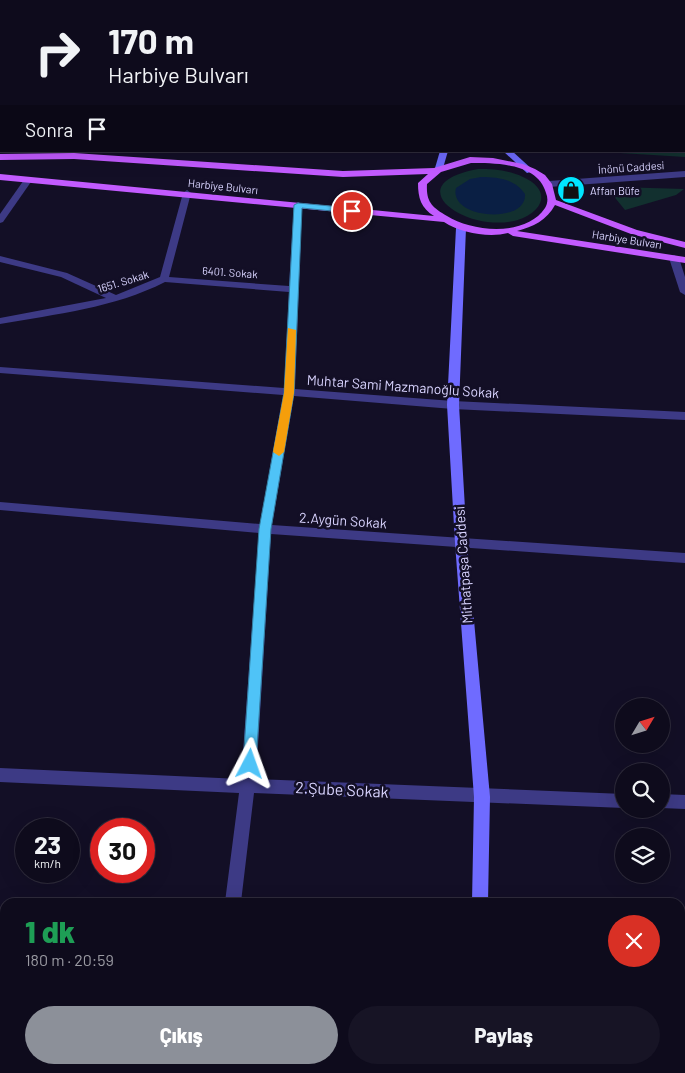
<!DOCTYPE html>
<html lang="tr">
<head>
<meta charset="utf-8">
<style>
  body { margin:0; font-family:Barlow,sans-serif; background:#171425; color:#f1f3f6; height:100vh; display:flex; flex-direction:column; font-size:19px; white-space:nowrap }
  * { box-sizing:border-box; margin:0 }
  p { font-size:16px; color:#9b9ba3 }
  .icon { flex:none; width:28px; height:28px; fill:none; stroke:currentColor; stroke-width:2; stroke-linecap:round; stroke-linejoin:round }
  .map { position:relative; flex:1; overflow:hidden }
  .panel { position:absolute; left:0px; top:898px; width:685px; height:176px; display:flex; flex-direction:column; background:#0e0b1c; border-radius:15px 15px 0 0; box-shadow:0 5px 20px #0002,0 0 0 1px #2e2b3b }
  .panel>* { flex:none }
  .top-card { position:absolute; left:0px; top:0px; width:685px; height:152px; box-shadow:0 5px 20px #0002,0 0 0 1px #2e2b3b; background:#0e0b1c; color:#f1f3f6; overflow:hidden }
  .needle { width:32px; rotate:52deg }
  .fabs { position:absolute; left:615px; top:698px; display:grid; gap:10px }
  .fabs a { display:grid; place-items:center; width:55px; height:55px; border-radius:50%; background:#0e0b1c; box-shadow:0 5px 20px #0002,0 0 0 1px #2e2b3b; font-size:25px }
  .speed { position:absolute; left:15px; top:818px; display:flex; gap:10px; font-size:25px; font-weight:700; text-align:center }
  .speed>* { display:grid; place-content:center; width:65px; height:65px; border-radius:50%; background:#0e0b1c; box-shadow:0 5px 20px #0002,0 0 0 1px #2e2b3b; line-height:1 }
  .speed small { font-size:12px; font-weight:400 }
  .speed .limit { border:8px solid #d22; background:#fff; color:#111 }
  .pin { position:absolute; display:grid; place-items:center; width:42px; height:42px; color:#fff; margin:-21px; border:2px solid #fff; border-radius:50%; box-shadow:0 1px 5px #0007 }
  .me { position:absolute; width:55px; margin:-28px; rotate:4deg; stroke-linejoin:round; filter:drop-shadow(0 0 4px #0008) }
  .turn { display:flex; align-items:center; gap:18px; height:105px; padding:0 25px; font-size:22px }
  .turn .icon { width:65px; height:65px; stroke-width:2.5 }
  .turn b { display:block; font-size:35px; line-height:42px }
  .then { display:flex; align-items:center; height:48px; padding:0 25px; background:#0003; gap:10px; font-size:19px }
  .round { display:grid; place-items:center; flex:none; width:52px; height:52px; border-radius:26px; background:#171425 }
  .headline { display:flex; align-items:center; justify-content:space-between; height:85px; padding:0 25px }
  h1 { font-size:30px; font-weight:800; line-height:38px; color:#1e9e55 }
  .button { display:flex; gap:10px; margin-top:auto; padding:10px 25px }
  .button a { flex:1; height:58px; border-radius:30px; background:#8c9099; color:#fff; font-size:20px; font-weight:800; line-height:58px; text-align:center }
  .button a+a { background:#171425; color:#f1f3f6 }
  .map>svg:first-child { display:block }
  .green { fill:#12302f }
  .water { fill:#0a1f44 }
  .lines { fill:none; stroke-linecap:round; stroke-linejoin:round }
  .minor { fill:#3d3a85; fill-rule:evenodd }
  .tertiary { fill:#3d3a85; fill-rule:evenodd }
  .secondary { fill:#6f6bff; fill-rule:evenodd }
  .primary { fill:#c25bff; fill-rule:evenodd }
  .route { fill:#4fc3f7; stroke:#337fa1 }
  .slow { fill:#f59e0b }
  .labels { text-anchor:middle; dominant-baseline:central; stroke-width:5; stroke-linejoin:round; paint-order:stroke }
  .far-street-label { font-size:11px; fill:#d9d4ff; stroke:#130f26 }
  .far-poi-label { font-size:11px; fill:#d9d4ff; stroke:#130f26; text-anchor:start }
  .street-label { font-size:14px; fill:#d9d4ff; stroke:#130f26 }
  .near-street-label { font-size:16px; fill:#d9d4ff; stroke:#130f26 }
</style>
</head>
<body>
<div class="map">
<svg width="685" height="1073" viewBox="0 0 685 1073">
  <rect width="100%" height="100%" fill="#130f26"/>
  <!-- green -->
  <g class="green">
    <path d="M685 0V157L588 151H684V1H671Z"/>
    <path d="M478 169C493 169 509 170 523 177 554 191 542 214 514 221 464 232 397 184 478 169Z"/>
    <path d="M617 187 684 189 676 195 625 210 612 194Z"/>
    <path d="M0 934 5 936V1069H166L165 1073H0Z"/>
  </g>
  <!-- water -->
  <g class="water">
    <path d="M314 0H597L591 1Z"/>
    <path d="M481 177C498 177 515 179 525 194 527 225 448 219 456 188L470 179Z"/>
  </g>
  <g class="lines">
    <!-- minor -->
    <g class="minor">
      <path d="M234 0H247V1H235Z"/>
      <path d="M26 177 33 179 3 222 0 223V214Z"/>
      <path d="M187 190 191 193 169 277 289 286 294 205 298 202 302 205 295 389 453 401 685 412V420L453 409 294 396 272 525 685 553V563L271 534 256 779 624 794V808L254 793 241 902H225L239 793 0 782V768L241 779 259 533 0 510V502L260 524 283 395 0 373V367L284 388 289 292 165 282C114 308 56 314 0 324V318L106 298 61 277 0 262V256L67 273 116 295 160 277 183 193Z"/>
      <path d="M674 255 679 258 685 277V295L680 292 669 258Z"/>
      <path d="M661 794 685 795V809L661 808Z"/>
      <path d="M203 1069H221L220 1073H202Z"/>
    </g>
    <!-- tertiary -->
    <path class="tertiary" d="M685 171V177L549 187 545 184 549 181Z"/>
    <!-- secondary -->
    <g class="secondary">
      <rect x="445" y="0" width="6" height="1"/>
      <rect x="472" y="0" width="6" height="1"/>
      <path d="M440 151H448L443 168 439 171 435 168Z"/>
      <path d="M503 151H512L534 171 527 173Z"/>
      <path d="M461 225 466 228 459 405 467 543 490 797 488 902H472L474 797 455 543 447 405 456 228Z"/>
      <path d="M468 1069H486L485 1073H467Z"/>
    </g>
    <!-- primary -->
    <path class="primary" d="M74 153 343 171 434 168 470 157 493 158 523 164 535 169 545 175 552 184 556 200 637 230 685 242V248L631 234 555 205C547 220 533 227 517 231L685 257V263L513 236 508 233C489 238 461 233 444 222L0 180V174L434 216C421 208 418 198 418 183L428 174 343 177 74 159 0 160V154ZM471 163C496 163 538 163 546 193 548 198 548 203 545 208 526 237 472 232 447 216 432 207 426 202 427 184L441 172Z"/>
  </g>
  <!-- route -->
  <path class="route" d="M298 203 352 208 356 211 352 213 302 208 294 393 271 529 256 764 254 769 250 771 245 769 243 764 259 529 284 393 294 205Z"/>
  <!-- slow -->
  <path class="slow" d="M288 328 296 330 294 393 284 452 279 456 273 452 284 393Z"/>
  <!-- icons -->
  <defs>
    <g id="shop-disc" transform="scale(1.4375)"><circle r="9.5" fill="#00e5ff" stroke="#130f26"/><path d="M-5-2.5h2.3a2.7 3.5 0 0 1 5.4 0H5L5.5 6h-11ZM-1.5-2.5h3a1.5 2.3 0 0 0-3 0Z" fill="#111"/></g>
  </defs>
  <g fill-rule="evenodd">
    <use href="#shop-disc" x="571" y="190"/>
  </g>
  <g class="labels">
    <!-- far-street labels -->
    <g class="far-street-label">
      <text transform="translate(631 167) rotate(-4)">İnönü Caddesi</text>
      <text transform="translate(223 186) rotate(6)">Harbiye Bulvarı</text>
      <text transform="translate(627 239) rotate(9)">Harbiye Bulvarı</text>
      <text transform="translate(230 272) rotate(4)">6401. Sokak</text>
      <text transform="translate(123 281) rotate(-17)">1651. Sokak</text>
    </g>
    <!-- far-poi labels -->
    <g class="far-poi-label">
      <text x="590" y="190">Affan Büfe</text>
    </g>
    <!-- street labels -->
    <g class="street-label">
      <text transform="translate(403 386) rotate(4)">Muhtar Sami Mazmanoğlu Sokak</text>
      <text transform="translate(343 520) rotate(4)">2.Aygün Sokak</text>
      <text transform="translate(463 565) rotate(-94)">Mithatpaşa Caddesi</text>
    </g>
    <!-- near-street labels -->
    <g class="near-street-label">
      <text transform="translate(342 789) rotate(3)">2.Şube Sokak</text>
    </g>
  </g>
</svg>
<div class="fabs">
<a><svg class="needle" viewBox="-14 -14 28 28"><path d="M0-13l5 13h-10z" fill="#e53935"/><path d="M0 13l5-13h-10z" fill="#9b9ba3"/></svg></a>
<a><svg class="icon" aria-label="search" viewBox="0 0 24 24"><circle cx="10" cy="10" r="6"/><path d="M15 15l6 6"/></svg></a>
<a><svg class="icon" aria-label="layers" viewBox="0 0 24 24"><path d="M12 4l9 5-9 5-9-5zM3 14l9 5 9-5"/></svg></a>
</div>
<div class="speed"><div>23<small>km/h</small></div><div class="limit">30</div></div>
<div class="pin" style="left:352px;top:211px;background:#d93025"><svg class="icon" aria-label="arrive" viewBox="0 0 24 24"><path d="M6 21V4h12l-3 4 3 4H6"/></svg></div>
<svg class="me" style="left:250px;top:764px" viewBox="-20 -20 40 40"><path d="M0-17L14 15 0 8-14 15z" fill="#4fc3f7" stroke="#fff" stroke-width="4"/></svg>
<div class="top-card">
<div class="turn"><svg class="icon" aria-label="right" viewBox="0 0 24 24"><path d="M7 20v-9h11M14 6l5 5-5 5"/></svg><div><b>170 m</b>Harbiye Bulvarı</div></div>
<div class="then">Sonra<svg class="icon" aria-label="arrive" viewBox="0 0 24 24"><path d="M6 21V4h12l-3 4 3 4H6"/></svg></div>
</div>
<section class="panel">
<div class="headline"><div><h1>1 dk</h1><p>180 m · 20:59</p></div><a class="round" style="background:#d93025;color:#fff"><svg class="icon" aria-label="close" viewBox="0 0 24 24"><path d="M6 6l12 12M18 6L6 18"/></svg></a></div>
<div class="button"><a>Çıkış</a><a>Paylaş</a></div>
</section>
</div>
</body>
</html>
